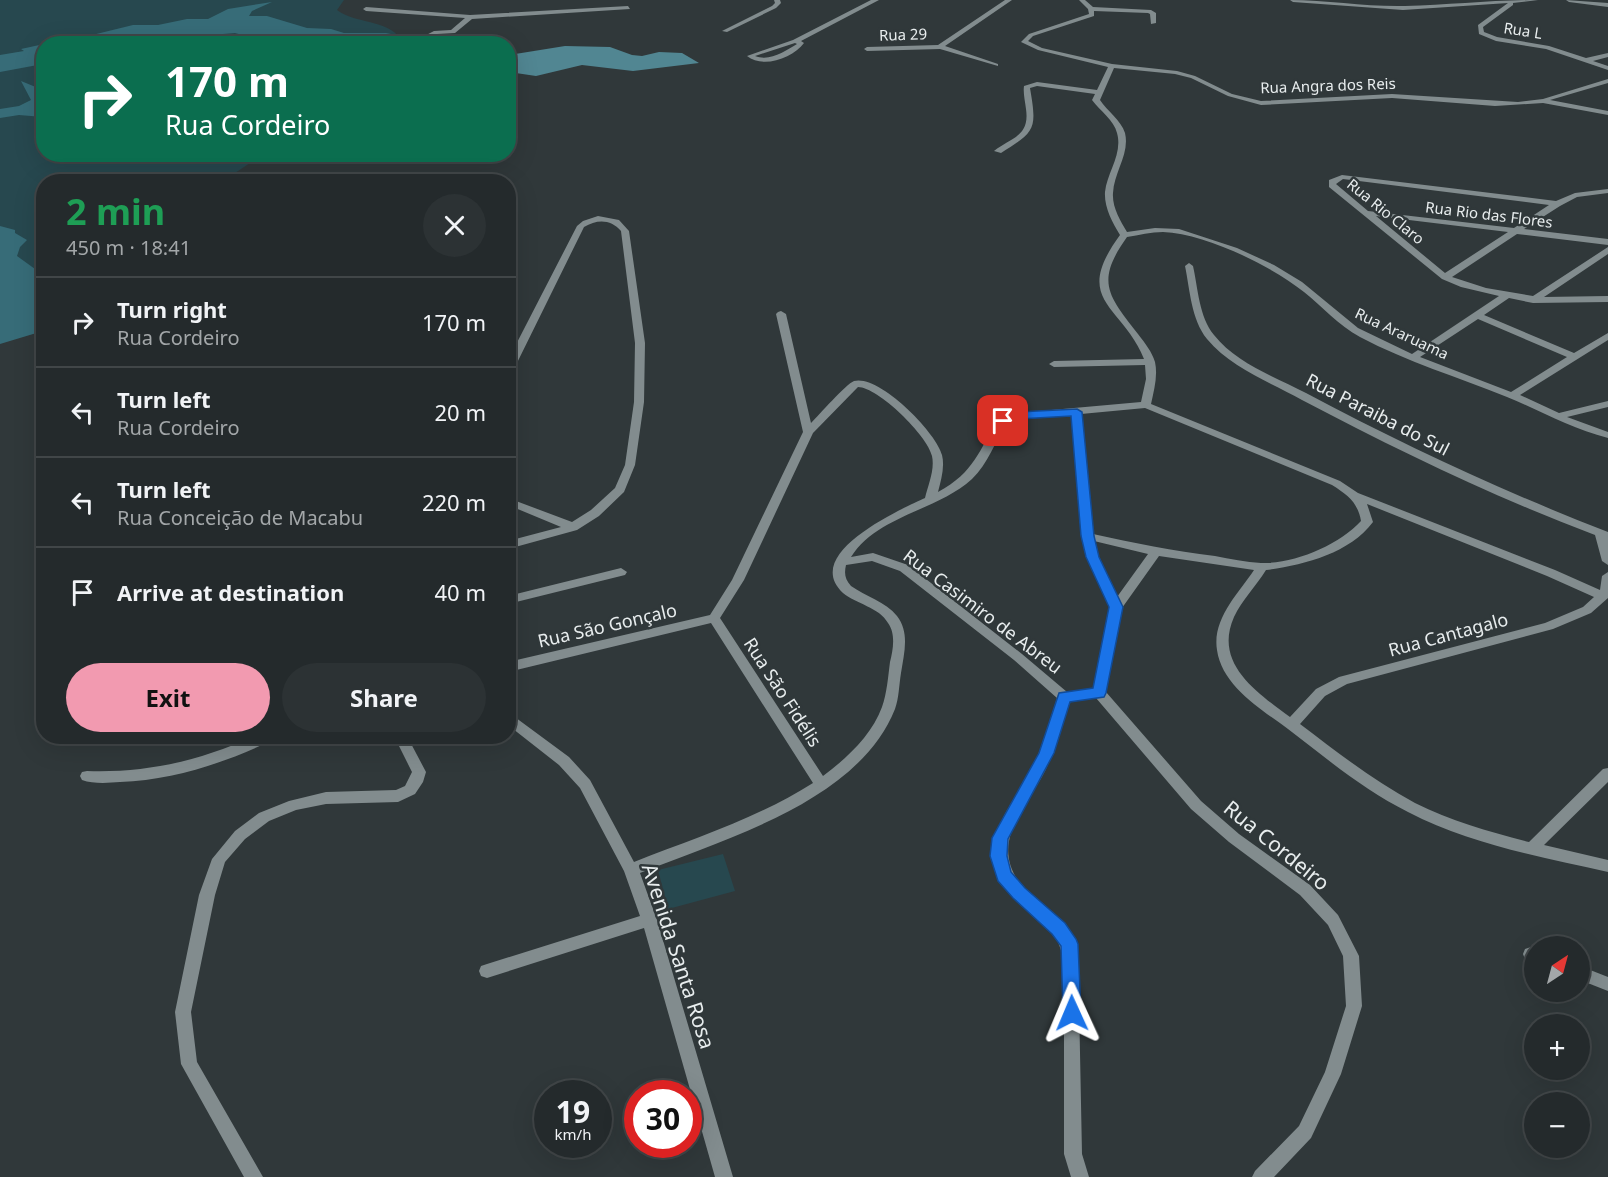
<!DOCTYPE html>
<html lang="en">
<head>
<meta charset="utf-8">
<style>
  body { margin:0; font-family:"Noto Sans",sans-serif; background:#2c3234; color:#f1f3f6; height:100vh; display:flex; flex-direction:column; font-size:22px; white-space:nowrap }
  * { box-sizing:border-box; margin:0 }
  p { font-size:20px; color:#a3a7a9 }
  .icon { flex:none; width:33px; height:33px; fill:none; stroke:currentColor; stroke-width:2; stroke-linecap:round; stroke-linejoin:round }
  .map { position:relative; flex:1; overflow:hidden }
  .side { position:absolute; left:36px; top:174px; width:480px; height:570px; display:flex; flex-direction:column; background:#242a2c; border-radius:24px; box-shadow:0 6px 24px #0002,0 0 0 2px #414648 }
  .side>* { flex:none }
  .guide { position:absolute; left:36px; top:36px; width:480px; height:126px; border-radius:24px; box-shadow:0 6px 24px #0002,0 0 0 2px #414648; background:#0b6e4f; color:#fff; overflow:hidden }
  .needle { width:39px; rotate:36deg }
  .tools { position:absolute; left:1524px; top:936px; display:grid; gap:12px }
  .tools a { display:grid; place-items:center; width:66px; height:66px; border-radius:50%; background:#242a2c; box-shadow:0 6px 24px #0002,0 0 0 2px #414648; font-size:30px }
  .speed { position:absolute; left:534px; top:1080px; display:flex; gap:12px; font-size:30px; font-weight:700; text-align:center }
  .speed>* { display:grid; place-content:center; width:78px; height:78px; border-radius:50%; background:#242a2c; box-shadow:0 6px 24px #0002,0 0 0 2px #414648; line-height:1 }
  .speed small { font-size:15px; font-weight:400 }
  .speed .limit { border:9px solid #d22; background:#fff; color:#111 }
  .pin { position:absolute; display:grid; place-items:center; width:51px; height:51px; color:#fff; margin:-26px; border-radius:12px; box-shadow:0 3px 9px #0006 }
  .me { position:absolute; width:66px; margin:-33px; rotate:359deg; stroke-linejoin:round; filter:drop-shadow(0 0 4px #0008) }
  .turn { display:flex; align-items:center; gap:21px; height:126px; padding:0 30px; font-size:27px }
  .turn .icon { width:78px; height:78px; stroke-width:2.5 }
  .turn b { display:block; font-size:42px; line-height:51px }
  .round { display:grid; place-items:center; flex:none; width:63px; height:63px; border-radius:32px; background:#2c3234 }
  .summary { display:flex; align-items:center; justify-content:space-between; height:102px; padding:0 30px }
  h1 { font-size:36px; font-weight:700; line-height:45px; color:#1e9e55 }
  .button { display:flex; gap:12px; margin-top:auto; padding:12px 30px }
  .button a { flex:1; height:69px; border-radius:36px; background:#f29ab0; color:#111; font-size:24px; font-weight:700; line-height:69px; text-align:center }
  .button a+a { background:#2c3234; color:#f1f3f6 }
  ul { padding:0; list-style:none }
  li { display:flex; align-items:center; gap:18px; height:90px; padding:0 30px; border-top:2px solid #414648 }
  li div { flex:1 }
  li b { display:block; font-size:22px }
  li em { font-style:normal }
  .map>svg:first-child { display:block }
  .green { fill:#27484f }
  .forest { fill:#376c78 }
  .water { fill:#518692 }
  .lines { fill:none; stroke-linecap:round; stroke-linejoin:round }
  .minor { fill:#828c8e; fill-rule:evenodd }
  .route { fill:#1a73e8; stroke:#114b97; stroke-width:1.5 }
  .labels { text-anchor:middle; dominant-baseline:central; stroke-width:5; stroke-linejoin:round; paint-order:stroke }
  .far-street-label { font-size:15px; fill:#e8edee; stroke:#30383a }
  .street-label { font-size:18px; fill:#e8edee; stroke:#30383a }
  .near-street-label { font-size:21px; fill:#e8edee; stroke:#30383a }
</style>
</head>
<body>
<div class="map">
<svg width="1608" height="1177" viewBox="0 0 1608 1177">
  <rect width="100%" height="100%" fill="#30383a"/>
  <!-- green -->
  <g class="green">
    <path d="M0 0H344L337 10C356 24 386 19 401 39L400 43 44 44V154L262 155 223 181 44 182 43 331 0 343Z"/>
    <path d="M723 854 735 891 668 909 658 870Z"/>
  </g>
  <!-- forest -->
  <g class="forest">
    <path d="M272 2 252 11 249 16H267L307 28 331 29 344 33H386L391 34 394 40 391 44 272 43 235 33 223 34 188 43 44 44 69 35 81 36 80 38 133 25H158L187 19H208L228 9Z"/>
    <path d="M44 44 43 64 0 72V55L24 51 21 49Z"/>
    <path d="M21 81 43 90V117L19 115 0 118V109L19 106 31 100Z"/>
    <path d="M0 226 15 230V233L27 240 20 247 17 256 35 269 43 290V331L0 344Z"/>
  </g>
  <!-- water -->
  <path class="water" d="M565 46 610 47 632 55 642 56 659 52 682 53 699 63 633 71 582 65 536 76 509 72V55Z"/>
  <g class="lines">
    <!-- minor -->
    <g class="minor">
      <path d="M774 0H780L781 3 776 8 727 32 722 31 772 6 775 3Z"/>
      <path d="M871 0H879L801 41 804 43C793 58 763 69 747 56L793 40ZM795 43 797 44C785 51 770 62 755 56Z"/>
      <path d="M1005 0H1012L945 46 998 64V66L940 49 867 51 864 49 867 47 938 45Z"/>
      <path d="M1079 0H1085L1093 7 1151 10 1156 13V23L1151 24 1150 14 1148 13 1094 11V16L1033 36 1028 41 1042 48 1112 64 1177 71 1195 76 1232 94 1261 101 1392 94 1518 102 1543 99 1608 79V83L1550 100 1608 111V115L1543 103 1495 106 1392 98 1261 105 1228 96 1191 78 1175 74 1114 68 1100 100C1107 111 1121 120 1125 133 1130 154 1114 172 1113 193 1112 207 1120 220 1127 232L1155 228 1179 229 1237 248 1274 265 1302 282 1358 328 1412 354 1499 296 1461 287 1442 279 1329 187V180L1342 175 1556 201 1575 193 1608 189V193L1577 197 1560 206 1524 229 1608 239V245L1517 234 1452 277 1486 288 1533 296 1608 247V254L1544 297 1608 296V302L1533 303 1509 298 1484 315 1574 353 1608 333V340L1520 395 1559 413 1608 401V407L1567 417 1608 432V438C1572 429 1541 411 1507 397 1458 377 1407 362 1360 337 1338 325 1323 307 1304 292 1270 265 1206 234 1163 232 1151 232 1139 235 1127 237 1095 282 1108 295 1138 334 1145 343 1152 352 1155 362 1158 376 1154 390 1151 404L1340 481 1358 493 1555 570 1600 590 1602 576 1608 572V598L1591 613 1553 629 1347 684 1325 696 1300 724C1337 752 1374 781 1415 803 1451 821 1490 832 1529 842L1603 769 1608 768V782L1544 845 1608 860V872C1540 857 1470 844 1408 812 1364 790 1327 759 1288 729 1261 709 1222 686 1217 650 1212 619 1238 594 1254 570L1159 556 1122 608 1106 692 1201 801 1239 834 1310 885 1338 915 1359 956 1362 1006 1341 1074 1311 1138 1274 1177H1252L1255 1171 1299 1126 1325 1072 1346 1006 1343 956 1328 925 1300 895 1229 842 1191 809 1096 698 1069 701C1062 725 1056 748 1045 771 1025 810 988 843 1022 886 1040 909 1071 919 1078 951L1082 1154 1089 1177H1071L1064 1154V965C1059 923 1037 925 1014 898 969 847 1008 815 1032 767 1044 745 1049 722 1057 698L1014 660 900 571 872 561 846 565C844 574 845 579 851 586 865 596 886 602 897 616 910 633 904 653 901 673 899 685 899 698 895 709 858 802 724 839 640 873L657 920 733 1177H715L644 928 487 978 481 976 479 971 481 966 487 964 640 916 624 871 580 788 559 765 508 725V712L569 757 590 780 634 862C695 838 758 818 813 783L711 623 508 672V662L710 615 732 580 803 432 776 314 778 312 781 311 786 314 811 423C819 415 846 384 854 381 879 374 937 433 942 455 945 467 941 480 938 492 975 472 978 451 999 419L1018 413 1141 402 1146 379 1145 365 1054 367 1049 364 1054 361 1144 359C1122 304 1071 302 1120 235 1112 222 1104 207 1105 192 1107 172 1123 154 1117 133 1114 120 1100 111 1092 100L1095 94 1037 86 1030 88C1037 129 1036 131 1001 153L994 151C1011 137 1030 137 1026 109 1025 101 1023 93 1024 86L1037 82 1097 90 1108 67 1038 50 1021 42 1029 34 1089 14 1088 9ZM1343 179 1549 205 1514 228 1368 211 1336 184ZM1376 216 1508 232 1445 273ZM1478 319 1567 357 1511 392 1420 357ZM858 387C878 387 928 436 932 456 935 470 928 485 925 498 899 510 801 554 843 593 856 604 879 607 888 623 896 634 893 650 890 662 888 677 887 693 882 707 872 735 846 759 823 776L720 618 744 580 813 433ZM1145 408 1332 485C1348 495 1358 503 1361 521 1339 545 1294 564 1261 563 1246 562 1230 559 1215 556 1174 551 1133 543 1093 534L1081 414ZM1071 414 1081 536 1086 557 1110 607 1093 689 1067 692 1022 654 908 565 873 553 851 557C878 515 937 511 972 479 988 464 995 441 1007 423L1019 419ZM1367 504 1547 576 1594 597 1583 607 1545 623 1339 677 1316 689 1290 717C1258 693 1213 664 1234 617 1242 600 1256 586 1266 570 1303 565 1349 554 1373 522ZM1094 541 1148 554 1117 597 1098 557Z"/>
      <path d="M1290 0C1328 0 1367 7 1405 6 1449 5 1493 0 1538 0L1513 3V5L1483 27 1484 32 1497 37 1549 46 1586 58 1608 53V57L1593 61 1608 66V70L1546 49 1496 41 1479 34 1478 25 1508 3 1403 10 1293 2Z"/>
      <path d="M1566 0 1608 3V7L1569 2Z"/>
      <path d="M628 6 630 9 472 19 455 33 437 34 418 44H409L434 31 451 30 465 18 366 11 363 9 366 7 470 15Z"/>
      <path d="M598 216 619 220 629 231 645 343 644 402 635 465 624 492 599 516 577 530 508 549V541L561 527 508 505V498L572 522 591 510 615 488 625 465 634 402 635 343 621 231C611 219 597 219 584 227L513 371 508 374V360L577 226 583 221Z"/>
      <path d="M1189 263 1193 266C1198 288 1199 317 1214 335 1236 363 1275 377 1306 393 1404 445 1504 492 1608 532V565L1602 561 1595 535C1494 497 1397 450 1302 400 1270 382 1231 368 1207 339 1191 319 1190 290 1185 266Z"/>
      <path d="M621 568 627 572 625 575 508 604V596Z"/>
      <path d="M254 736H274L273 740C224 763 174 780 120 782 108 783 93 784 82 780L80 776 82 772 87 771C146 773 200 761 254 736Z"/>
      <path d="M394 736H407L426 772 423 782 415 794 398 802 326 804 296 810 269 821 245 839 225 862 215 895 191 1012 197 1062 263 1177H244L181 1064 175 1012 199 895 212 859 235 831 259 813 289 801 326 792 396 790 405 786 412 772Z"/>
      <path d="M1531 947 1534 948V963L1525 959 1523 954 1525 949Z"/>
      <path d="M1580 966 1608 977V991L1580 980Z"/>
    </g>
  </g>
  <!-- route -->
  <path class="route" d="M1077 409 1082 412 1094 536 1099 557 1123 607 1106 693 1104 697 1070 702 1054 753 1008 839 1007 856 1011 872 1025 888 1065 923 1076 939 1078 944 1081 1013 1079 1019 1072 1021 1066 1019 1063 1013 1061 946 1052 934 1013 898 998 881 990 856 992 838 1039 753 1059 693 1093 688 1109 607 1086 557 1081 536 1071 416 1019 419 1003 425 997 421 1018 412Z"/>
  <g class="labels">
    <!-- far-street labels -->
    <g class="far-street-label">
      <text transform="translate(1523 30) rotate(9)">Rua L</text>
      <text transform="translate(903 34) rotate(-2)">Rua 29</text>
      <text transform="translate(1328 85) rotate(-2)">Rua Angra dos Reis</text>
      <text transform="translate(1386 211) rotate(39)">Rua Rio Claro</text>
      <text transform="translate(1489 214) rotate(7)">Rua Rio das Flores</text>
      <text transform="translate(1402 333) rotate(25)">Rua Araruama</text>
    </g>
    <!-- street labels -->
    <g class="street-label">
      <text transform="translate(1378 414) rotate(27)">Rua Paraiba do Sul</text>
      <text transform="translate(983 611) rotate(37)">Rua Casimiro de Abreu</text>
      <text transform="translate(607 625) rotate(-13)">Rua São Gonçalo</text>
      <text transform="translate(1448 634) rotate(-15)">Rua Cantagalo</text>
      <text transform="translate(783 692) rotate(57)">Rua São Fidélis</text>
    </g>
    <!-- near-street labels -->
    <g class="near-street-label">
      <text transform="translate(1277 845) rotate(39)">Rua Cordeiro</text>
      <text transform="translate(679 956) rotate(72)">Avenida Santa Rosa</text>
    </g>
  </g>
</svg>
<div class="tools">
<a><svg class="needle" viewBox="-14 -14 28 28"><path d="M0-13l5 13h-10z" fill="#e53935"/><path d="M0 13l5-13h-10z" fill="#a3a7a9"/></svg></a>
<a>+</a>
<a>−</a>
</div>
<div class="speed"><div>19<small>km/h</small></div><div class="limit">30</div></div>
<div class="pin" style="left:1003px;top:421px;background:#d93025"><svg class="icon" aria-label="arrive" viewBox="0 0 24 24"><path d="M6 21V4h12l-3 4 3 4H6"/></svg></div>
<svg class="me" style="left:1072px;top:1013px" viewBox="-20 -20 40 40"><path d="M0-17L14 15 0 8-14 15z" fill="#1a73e8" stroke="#fff" stroke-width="4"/></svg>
<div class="guide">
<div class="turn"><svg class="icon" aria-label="right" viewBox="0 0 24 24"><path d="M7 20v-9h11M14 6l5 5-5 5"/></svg><div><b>170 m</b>Rua Cordeiro</div></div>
</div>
<section class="side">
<div class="summary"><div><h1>2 min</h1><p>450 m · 18:41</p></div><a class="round"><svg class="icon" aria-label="close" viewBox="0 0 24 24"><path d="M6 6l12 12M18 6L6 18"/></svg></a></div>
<ul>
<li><svg class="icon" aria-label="right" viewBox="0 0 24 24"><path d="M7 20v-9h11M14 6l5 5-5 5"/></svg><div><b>Turn right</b><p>Rua Cordeiro</p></div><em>170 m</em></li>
<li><svg class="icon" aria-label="left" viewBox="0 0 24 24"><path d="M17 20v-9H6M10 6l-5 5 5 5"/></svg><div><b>Turn left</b><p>Rua Cordeiro</p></div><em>20 m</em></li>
<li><svg class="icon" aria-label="left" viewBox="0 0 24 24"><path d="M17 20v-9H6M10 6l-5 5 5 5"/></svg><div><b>Turn left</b><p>Rua Conceição de Macabu</p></div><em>220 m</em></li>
<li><svg class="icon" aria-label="arrive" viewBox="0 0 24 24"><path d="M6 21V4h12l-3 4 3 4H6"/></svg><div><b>Arrive at destination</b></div><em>40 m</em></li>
</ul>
<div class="button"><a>Exit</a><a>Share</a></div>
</section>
</div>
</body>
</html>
